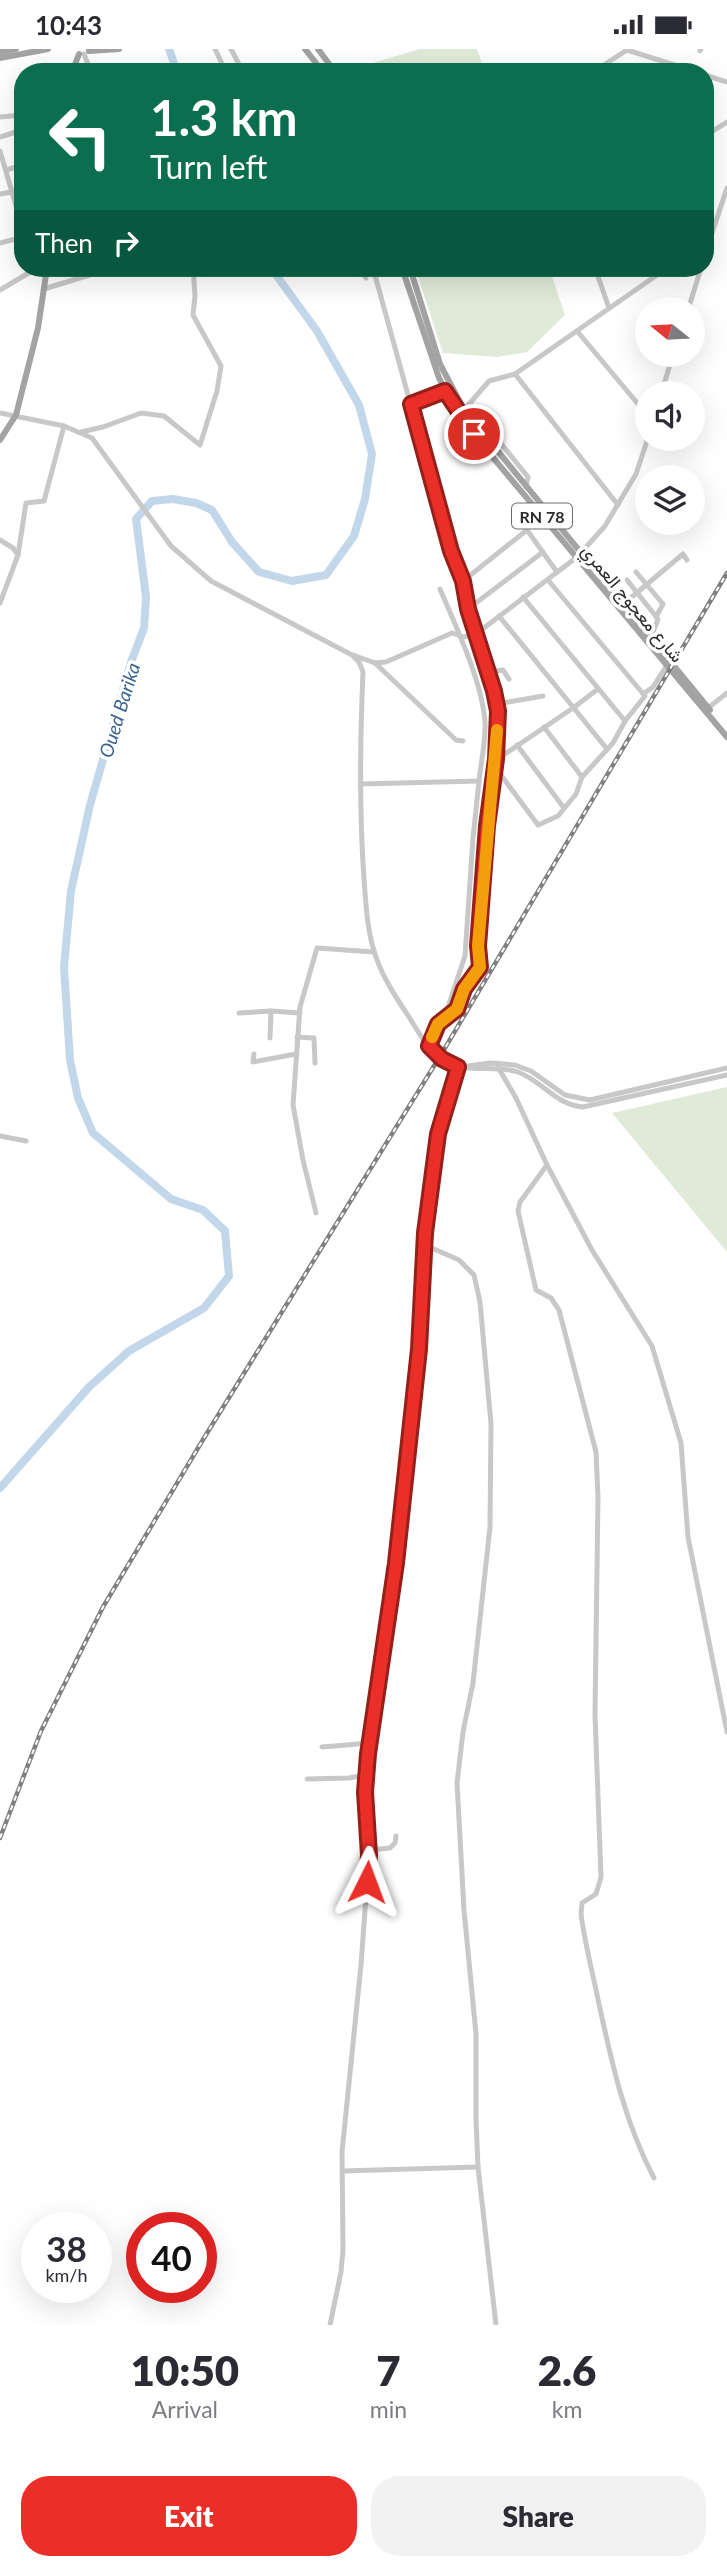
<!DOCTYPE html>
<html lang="en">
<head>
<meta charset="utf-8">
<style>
  body { margin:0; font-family:Lato,Vazirmatn,sans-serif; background:#f2f2f3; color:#2b2b33; height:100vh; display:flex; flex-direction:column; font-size:26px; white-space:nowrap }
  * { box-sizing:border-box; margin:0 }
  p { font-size:23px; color:#7c7c81 }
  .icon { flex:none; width:38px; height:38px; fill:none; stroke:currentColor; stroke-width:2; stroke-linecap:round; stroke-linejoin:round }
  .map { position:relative; height:2276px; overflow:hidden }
  .drawer { display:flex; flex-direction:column; background:#fff; flex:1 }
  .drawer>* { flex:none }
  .top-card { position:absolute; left:14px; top:14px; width:700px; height:214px; border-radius:28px; box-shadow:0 7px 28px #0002; background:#0b6e4f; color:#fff; overflow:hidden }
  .needle { width:46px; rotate:288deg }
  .fabs { position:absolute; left:635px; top:248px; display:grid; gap:14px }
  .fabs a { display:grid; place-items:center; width:70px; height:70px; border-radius:50%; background:#fff; box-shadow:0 7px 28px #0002; font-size:35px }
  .speed { position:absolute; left:21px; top:2163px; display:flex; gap:14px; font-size:35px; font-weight:700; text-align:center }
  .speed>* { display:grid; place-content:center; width:91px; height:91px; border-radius:50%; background:#fff; box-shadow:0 7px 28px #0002; line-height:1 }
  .speed small { font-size:18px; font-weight:400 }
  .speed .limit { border:10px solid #d22; background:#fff; color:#111 }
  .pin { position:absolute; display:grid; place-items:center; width:60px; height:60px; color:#fff; margin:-30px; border:4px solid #fff; border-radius:50%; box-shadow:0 2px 7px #0007 }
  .me { position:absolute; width:77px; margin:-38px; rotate:3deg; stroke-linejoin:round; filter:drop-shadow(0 0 5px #0008) }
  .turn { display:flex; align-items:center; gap:24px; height:147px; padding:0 21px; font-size:32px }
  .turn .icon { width:91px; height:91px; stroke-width:2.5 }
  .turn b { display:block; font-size:49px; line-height:60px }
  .then { display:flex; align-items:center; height:66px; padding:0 21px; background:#0003; gap:14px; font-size:26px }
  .eta { display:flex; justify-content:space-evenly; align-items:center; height:119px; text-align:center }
  .eta b { font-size:42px; font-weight:800; line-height:49px }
  .button { display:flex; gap:14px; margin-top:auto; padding:14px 21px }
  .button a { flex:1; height:80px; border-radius:28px; background:#e92f27; color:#fff; font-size:28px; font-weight:800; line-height:80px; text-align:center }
  .button a+a { background:#f2f2f3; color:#2b2b33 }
  .status { display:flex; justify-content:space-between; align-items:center; height:49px; padding:0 35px; background:#fff; direction:ltr }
  .status svg { height:19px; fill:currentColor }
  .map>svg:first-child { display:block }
  .green { fill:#dfead8 }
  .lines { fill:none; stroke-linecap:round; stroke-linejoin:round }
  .river { stroke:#c3d7eb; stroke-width:8 }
  .minor { stroke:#c8c8c8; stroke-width:5 }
  .major { stroke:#a3a3a3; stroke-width:6 }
  .rail-casing { stroke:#808080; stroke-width:4.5 }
  .rail { stroke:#fff; stroke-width:2; stroke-dasharray:5; stroke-linecap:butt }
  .route-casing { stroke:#971f19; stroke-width:18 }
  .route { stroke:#e92f27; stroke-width:12 }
  .slow { stroke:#f59e0b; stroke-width:12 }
  .labels { text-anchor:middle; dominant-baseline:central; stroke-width:7; stroke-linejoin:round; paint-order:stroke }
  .shield { fill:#fff; stroke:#6b6b6b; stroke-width:2 }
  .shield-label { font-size:16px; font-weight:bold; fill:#2b2b2b }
  .street-label { font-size:18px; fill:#2b2b2b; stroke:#fff }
  .water-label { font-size:19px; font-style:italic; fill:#39638e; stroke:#fff }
</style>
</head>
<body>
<div class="status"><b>10:43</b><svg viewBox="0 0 49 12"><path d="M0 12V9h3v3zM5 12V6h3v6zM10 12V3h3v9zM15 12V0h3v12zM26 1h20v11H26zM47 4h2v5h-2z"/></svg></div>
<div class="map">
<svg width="727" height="2276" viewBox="0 0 727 2276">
  <rect width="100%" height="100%" fill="#fff"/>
  <!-- green -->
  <g class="green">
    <path d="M420 0H477L485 23H350L349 21Z"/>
    <path d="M415 219H549L565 266 527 303 497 308 443 304Z"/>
    <path d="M727 1038V1203L612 1064Z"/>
  </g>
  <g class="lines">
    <!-- river -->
    <g class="river">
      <path d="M169 0 177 23"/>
      <path d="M0 1439 89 1338 129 1302 204 1259 229 1227 225 1182 203 1161 171 1150 93 1084 78 1049 70 1011 64 918 71 842 90 756 131 613 144 579 146 548 136 470 152 452 173 450 196 454 212 461 232 493 259 523 292 532 326 526 354 487 365 450 372 405 359 356 317 282 271 219"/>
    </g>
    <!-- minor -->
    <g class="minor">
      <path d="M215 0 226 23"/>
      <path d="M231 0 243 23"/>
      <path d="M700 2 701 0"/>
      <path d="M84 5 91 23"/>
      <path d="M593 23 627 1 697 23"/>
      <path d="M705 26 727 33"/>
      <path d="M0 68 23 66"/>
      <path d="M705 87 727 73"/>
      <path d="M0 88 16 83 19 96"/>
      <path d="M0 102 23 181"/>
      <path d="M21 117 19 96 23 95"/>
      <path d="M6 121 23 116"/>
      <path d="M0 145 12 143"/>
      <path d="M0 194 23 188"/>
      <path d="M705 205 727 139"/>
      <path d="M358 219 366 229"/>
      <path d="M373 219 451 502 463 532"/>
      <path d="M595 219 609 259"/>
      <path d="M44 240 109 220 121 224"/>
      <path d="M0 241 37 219"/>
      <path d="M688 261 701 219"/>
      <path d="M577 282 648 367"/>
      <path d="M515 325 618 456"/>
      <path d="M661 345 673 306"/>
      <path d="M411 355 445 342"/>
      <path d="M469 355 528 428 526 438"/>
      <path d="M464 361 489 332 515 325 667 219"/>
      <path d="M0 364 64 377 92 389 171 497 211 532 352 606 359 613 363 623C360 692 359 761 364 830 366 856 367 883 376 908 383 929 397 950 409 968 419 984 429 1003 446 1013 469 1025 494 1015 518 1023 542 1032 556 1056 583 1058L727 1026"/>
      <path d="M81 383 103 378 141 364 164 367 200 396 217 342 221 317 193 266 195 247 193 219"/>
      <path d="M0 491 13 499 18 506"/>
      <path d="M636 523 663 555 656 568"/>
      <path d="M627 531 658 570 652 586"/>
      <path d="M523 548 625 672"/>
      <path d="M0 554 18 506 26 454 44 452 64 377"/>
      <path d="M468 560 543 503"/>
      <path d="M499 567 607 700"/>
      <path d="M653 583 627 552 683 505 687 511"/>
      <path d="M353 606 375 614 386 613 452 584 464 588 476 585 577 508 605 477 636 425 648 389"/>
      <path d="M375 614 456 691 463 692"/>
      <path d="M488 623 503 621 509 630"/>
      <path d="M643 645 653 638 667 616"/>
      <path d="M497 655 543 647"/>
      <path d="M708 659 727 644"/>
      <path d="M544 678 582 728"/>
      <path d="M517 696 564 759"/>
      <path d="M496 711 573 659 598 640"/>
      <path d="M495 718 538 776 558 767 576 745 582 728 613 694 625 672 645 647 548 531"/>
      <path d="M360 735 479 732C481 713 486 692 485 673 482 632 456 578 440 540"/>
      <path d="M239 964 271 962 300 964"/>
      <path d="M444 970 465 907 473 789 479 732"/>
      <path d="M297 988 314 989 315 1014"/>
      <path d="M270 989 271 962"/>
      <path d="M429 997 438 975 457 960 464 940 480 918 478 897 487 777 496 711 498 662 494 642 468 560 463 532 527 481 557 523"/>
      <path d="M254 1005 253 1013 296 1005"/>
      <path d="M498 1014 499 1020 516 1049 547 1116 592 1201 652 1297 681 1394 688 1488 727 1683"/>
      <path d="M461 1018 490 1014 515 1016 531 1022 565 1046 590 1051 727 1019"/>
      <path d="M0 1087 26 1092"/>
      <path d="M547 1116 520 1153 518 1162 536 1241 551 1249 559 1261 596 1403 598 1448 595 1666 601 1828 596 1845 582 1854 581 1865C585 1896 593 1925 599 1955 612 2015 625 2074 654 2129"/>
      <path d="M316 1164 303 1111 293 1056 300 958 317 899 374 903"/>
      <path d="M322 1698 370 1694"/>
      <path d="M307 1730 349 1729 366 1726"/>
      <path d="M369 1801 390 1799 395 1794 396 1787"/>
      <path d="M478 2118 496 2276"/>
      <path d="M342 2122 478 2118 476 2070V1985L464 1861 457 1734 463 1683 473 1634 490 1478 491 1375 480 1253 474 1226 459 1211 425 1196"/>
      <path d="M330 2276 341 2223 343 2201 342 2103 361 1916 369 1806 365 1743 368 1705 396 1514 419 1300 425 1184 438 1085 458 1018"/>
    </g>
    <!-- major -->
    <g class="major">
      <path d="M305 0 323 23"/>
      <path d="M318 0 335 23"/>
      <path d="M89 2 119 0"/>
      <path d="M0 3 16 0"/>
      <path d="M0 9 48 0"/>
      <path d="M72 23 79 5"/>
      <path d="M402 219 439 329 455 359 485 399 727 688"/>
      <path d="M410 219 440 315 464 361 710 661"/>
      <path d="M0 391 16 366 38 279 47 219"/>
    </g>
    <!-- rail casing -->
    <g class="rail-casing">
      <path id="rail" d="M0 1789 41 1682 103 1558 204 1389 442 1004 727 524"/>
    </g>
    <!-- rail -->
    <use href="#rail" class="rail"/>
  </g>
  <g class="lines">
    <!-- route casing -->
    <g class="route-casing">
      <path id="route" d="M367 1833 369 1806 365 1743 368 1705 396 1514 419 1300 425 1184 438 1085 458 1018 442 1010 429 997 438 975 457 960 464 940 480 918 478 897 487 777 496 710 498 662 494 642 468 560 463 532 451 502 411 355 445 342 474 385"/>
    </g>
    <!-- route -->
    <use href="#route" class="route"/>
    <!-- slow -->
    <path class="slow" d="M432 988 438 975 457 960 464 940 480 918 478 897 497 681"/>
  </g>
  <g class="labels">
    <!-- shield labels -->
    <rect class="shield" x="512" y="454.5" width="60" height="25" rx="5"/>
    <g class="shield-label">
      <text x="542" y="467">RN 78</text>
    </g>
    <!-- street labels -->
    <g class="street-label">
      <text transform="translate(633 554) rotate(50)">شارع معجوج العمري</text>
    </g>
    <!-- water labels -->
    <g class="water-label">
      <text transform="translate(119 661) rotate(-73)">Oued Barika</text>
    </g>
  </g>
</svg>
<div class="fabs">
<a><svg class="needle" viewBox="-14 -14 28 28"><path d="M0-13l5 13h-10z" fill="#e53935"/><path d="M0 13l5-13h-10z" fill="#7c7c81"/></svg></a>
<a><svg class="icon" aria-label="sound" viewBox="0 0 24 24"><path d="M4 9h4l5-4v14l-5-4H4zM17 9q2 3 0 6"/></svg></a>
<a><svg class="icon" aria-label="layers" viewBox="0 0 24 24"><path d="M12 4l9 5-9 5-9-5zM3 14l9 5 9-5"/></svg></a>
</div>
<div class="speed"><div>38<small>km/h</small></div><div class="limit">40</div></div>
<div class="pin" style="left:474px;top:385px;background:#d93025"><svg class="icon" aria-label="arrive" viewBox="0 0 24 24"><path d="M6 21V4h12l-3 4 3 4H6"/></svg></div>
<svg class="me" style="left:367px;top:1833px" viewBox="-20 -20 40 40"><path d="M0-17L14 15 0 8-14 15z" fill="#e92f27" stroke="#fff" stroke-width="4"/></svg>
<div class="top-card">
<div class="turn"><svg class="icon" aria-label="left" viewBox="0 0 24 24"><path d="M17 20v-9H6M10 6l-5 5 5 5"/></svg><div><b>1.3 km</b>Turn left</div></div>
<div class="then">Then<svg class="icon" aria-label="right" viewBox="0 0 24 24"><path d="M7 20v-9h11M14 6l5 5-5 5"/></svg></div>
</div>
</div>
<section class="drawer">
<div class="eta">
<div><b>10:50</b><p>Arrival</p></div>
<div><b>7</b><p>min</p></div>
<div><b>2.6</b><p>km</p></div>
</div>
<div class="button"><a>Exit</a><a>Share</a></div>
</section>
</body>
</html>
